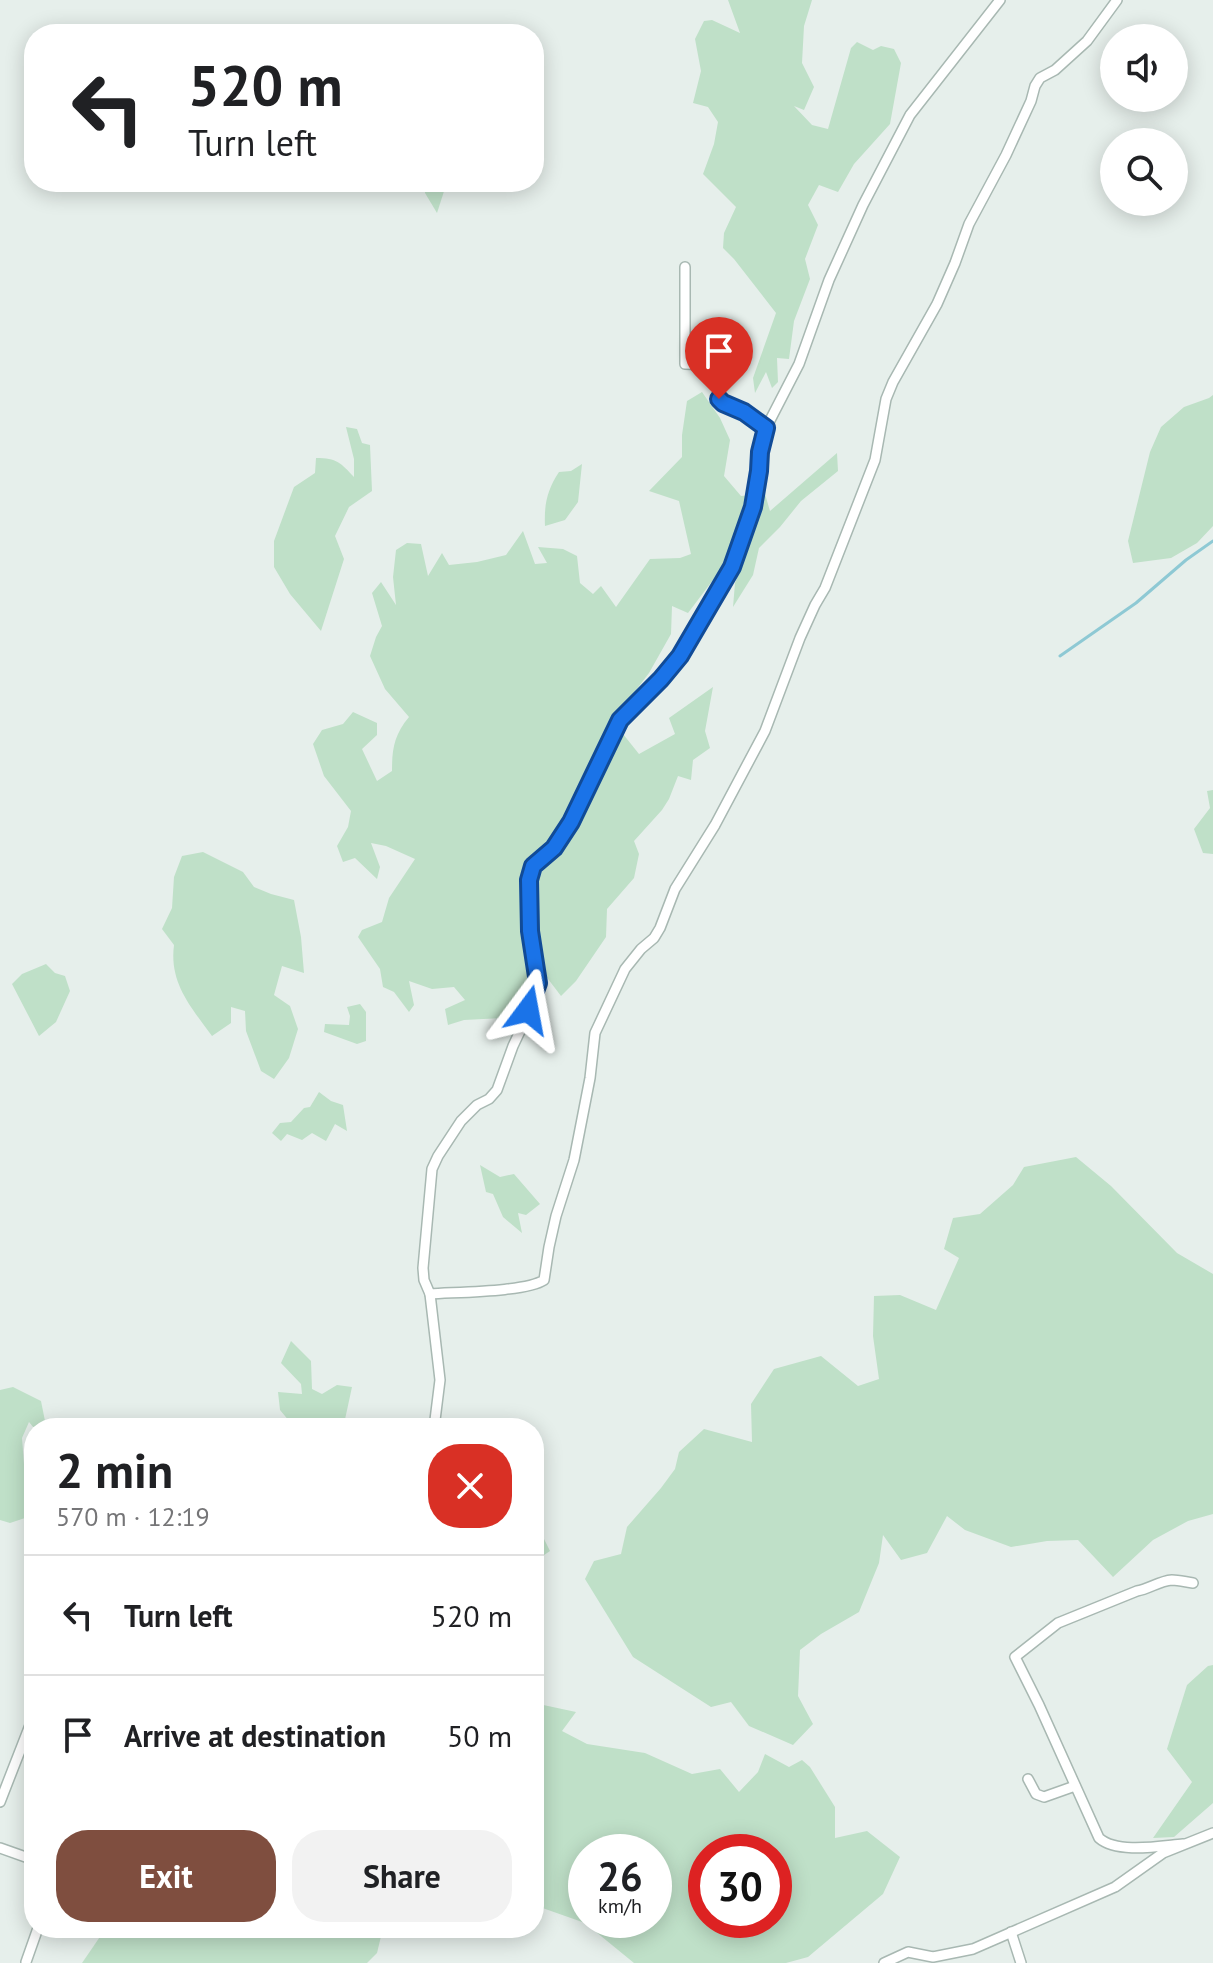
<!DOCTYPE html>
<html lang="en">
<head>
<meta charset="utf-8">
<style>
  body { margin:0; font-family:"PT Sans",sans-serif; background:#f2f2f2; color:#202124; height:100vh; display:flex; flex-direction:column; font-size:30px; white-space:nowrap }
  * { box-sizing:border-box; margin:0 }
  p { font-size:26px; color:#757577 }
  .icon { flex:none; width:44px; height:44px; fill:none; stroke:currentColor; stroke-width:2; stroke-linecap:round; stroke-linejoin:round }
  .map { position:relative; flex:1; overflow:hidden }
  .drawer { position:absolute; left:24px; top:1418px; width:520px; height:520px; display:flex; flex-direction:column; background:#fff; border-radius:32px; box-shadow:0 4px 20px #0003 }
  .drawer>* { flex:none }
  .hud { position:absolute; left:24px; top:24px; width:520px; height:168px; border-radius:32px; box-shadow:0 4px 20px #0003; background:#fff; color:#202124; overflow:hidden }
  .buttons { position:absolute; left:1100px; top:24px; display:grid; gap:16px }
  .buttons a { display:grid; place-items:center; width:88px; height:88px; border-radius:50%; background:#fff; box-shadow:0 4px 20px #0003; font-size:40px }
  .speed { position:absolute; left:568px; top:1834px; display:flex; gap:16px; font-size:40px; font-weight:700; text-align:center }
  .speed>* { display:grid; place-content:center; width:104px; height:104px; border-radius:50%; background:#fff; box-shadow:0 4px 20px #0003; line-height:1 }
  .speed small { font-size:20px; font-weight:400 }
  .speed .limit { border:12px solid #d22; background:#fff; color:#111 }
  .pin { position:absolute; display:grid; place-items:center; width:68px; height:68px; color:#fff; margin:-82px -34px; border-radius:50% 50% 50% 0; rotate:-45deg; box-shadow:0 0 8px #0007 }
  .pin .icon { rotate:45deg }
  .me { position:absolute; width:88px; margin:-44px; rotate:13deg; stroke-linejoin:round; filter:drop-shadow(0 0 6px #0008) }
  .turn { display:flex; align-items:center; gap:28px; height:168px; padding:0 32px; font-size:36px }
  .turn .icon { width:104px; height:104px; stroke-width:2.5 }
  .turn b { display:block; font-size:56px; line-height:68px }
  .round { display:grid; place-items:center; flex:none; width:84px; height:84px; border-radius:32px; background:#f2f2f2 }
  .headline { display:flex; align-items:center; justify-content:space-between; height:136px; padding:0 32px }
  h1 { font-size:48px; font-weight:600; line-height:60px }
  .action { display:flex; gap:16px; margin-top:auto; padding:16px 32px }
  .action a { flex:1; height:92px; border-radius:32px; background:#7f4e3f; color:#fff; font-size:32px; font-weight:600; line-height:92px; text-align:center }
  .action a+a { background:#f2f2f2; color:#202124 }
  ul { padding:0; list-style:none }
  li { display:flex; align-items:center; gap:24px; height:120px; padding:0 32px; border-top:2px solid #e0e0e0 }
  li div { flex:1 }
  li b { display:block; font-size:30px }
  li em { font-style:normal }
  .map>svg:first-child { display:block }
  .green { fill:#bfe0c8; fill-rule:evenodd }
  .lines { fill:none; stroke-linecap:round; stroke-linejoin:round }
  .stream { stroke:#8ec9d4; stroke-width:3 }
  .street-casing { stroke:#a8b8b2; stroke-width:12 }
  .street { stroke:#fff; stroke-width:9 }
  .route-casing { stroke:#114b97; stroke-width:20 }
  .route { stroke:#1a73e8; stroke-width:14 }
</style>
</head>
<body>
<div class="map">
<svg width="1213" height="1963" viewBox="0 0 1213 1963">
  <rect width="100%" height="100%" fill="#e6efeb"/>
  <!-- green -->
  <g class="green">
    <path d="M728 0H812L804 26 802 63 814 87 804 110 794 106 812 125 828 129 851 48 857 42 873 50 881 46 894 49 901 63 890 124 854 164 838 192 819 185 808 205 818 225 805 259 810 279 794 321 789 359 777 358 778 382 772 388 766 372 755 393 753 378 776 313 734 259 723 248 724 233 736 207 703 174 714 144 718 122 708 107 693 103 701 71 695 39 704 21 712 20 740 33Z"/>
    <path d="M425 182H447L437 213 425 193Z"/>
    <path d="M702 392 720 418 730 440 724 476 741 496 765 494 770 511 837 453 838 471 801 501 780 527 759 548 753 575 733 607 735 583 745 557 728 554 719 572 688 613 672 606 671 634 649 673 630 698 631 722 623 734 639 754 675 734 669 718 713 687 705 731 710 748 693 760 691 780 678 776 669 799 662 810 634 841 639 854 634 878 607 909 606 937 576 981 561 996 545 975 503 1018 464 1020 448 1025 445 1009 465 1000 454 987 432 989 409 981 414 1005 409 1012 394 992 383 987 380 969 358 937 362 930 382 922 389 898 415 859 386 846 371 843 380 867 377 879 355 858 343 862 337 846 348 827 351 811 324 776 313 744 322 730 343 724 353 712 377 723V735L362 749 377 781 392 771C392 749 394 735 409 717L385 689 370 656 376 637 382 626 372 593 381 582 396 605 393 577 396 550 407 543 421 544 428 576 442 553 449 565 477 562 506 555 523 531 535 564 547 563 538 547 563 549 577 556 580 583 593 594 601 586 616 607 650 559 680 558 691 554 679 501 649 491 682 457V435L687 401Z"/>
    <path d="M1213 395V526L1197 543 1171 558 1133 563 1128 541 1150 452 1161 427 1184 407 1209 398Z"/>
    <path d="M346 427 357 429 362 443 370 445 372 491 349 507 335 536 344 559 321 631 290 594 274 567V541L294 487 315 473 316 458C337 458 341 463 354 477V459Z"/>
    <path d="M582 464 578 502 565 520 545 526C544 505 547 490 559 472L571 471Z"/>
    <path d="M1213 790V854L1203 853 1194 829 1210 808 1207 791Z"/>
    <path d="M203 852 243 872 254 887 271 894 294 900 301 937 304 973 282 966 274 995 290 1006 298 1029 289 1058 274 1079 261 1071 246 1031 245 1011 231 1007V1023L212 1036C191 1007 169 983 174 945L162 929 172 908 174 877 182 856Z"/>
    <path d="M46 964 55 973 65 976 70 991 56 1022 39 1036 12 984 22 974Z"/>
    <path d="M360 1004 366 1012V1041L357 1044 324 1032 325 1024 349 1025 350 1016 347 1007Z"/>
    <path d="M319 1092 331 1101 343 1105 347 1131 335 1124 326 1141 312 1133 302 1140 287 1134 281 1141 272 1133 280 1123 291 1122 304 1108 310 1107Z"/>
    <path d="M1076 1157 1111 1186 1177 1253 1213 1274V1514L1188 1521 1153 1540 1113 1577 1078 1540 1047 1541 1011 1547 965 1530 947 1516 927 1553 901 1560 883 1535 879 1563 859 1612 821 1634 800 1650 798 1696 813 1724 793 1745 749 1726 731 1702 711 1707 633 1657 585 1579 594 1561 621 1554 627 1527 661 1488 675 1469 679 1452 704 1429 752 1442 751 1404 774 1369 821 1356 858 1386 879 1379 873 1336 874 1296 900 1295 936 1310 959 1258 944 1249 953 1218 980 1214 1013 1185 1024 1167Z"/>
    <path d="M480 1165 500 1177 514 1174 540 1204 526 1215 518 1213 522 1233 503 1217 493 1194 486 1192Z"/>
    <path d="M291 1341 311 1361 312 1389 322 1394 337 1385 352 1387 344 1424 335 1423 336 1428H295L280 1410 278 1392 302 1394 301 1384 281 1363Z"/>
    <path d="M13 1387 41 1401 46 1426 45 1428H34L29 1422 22 1438 28 1517 10 1523 0 1520V1390Z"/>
    <path d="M534 1528 539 1529 550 1551 534 1562Z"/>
    <path d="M1213 1665V1803L1174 1837 1153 1838 1192 1782 1167 1749 1187 1685 1208 1666Z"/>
    <path d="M534 1703 576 1712 562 1731 587 1744 645 1753 692 1774 720 1769 739 1792 758 1772 765 1754 789 1767 802 1760 810 1767 835 1807V1838L867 1831 900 1857 883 1894 808 1957 786 1963H634L585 1923 534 1905ZM586 1852H654V1920H586ZM706 1852H774V1920H706Z"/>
    <path d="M106 1928H383L377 1953 367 1963H82Z"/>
  </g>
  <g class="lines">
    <!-- stream -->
    <path class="stream" d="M1060 656 1136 603 1186 560 1213 541"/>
    <!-- street casing -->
    <g class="street-casing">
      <g id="street">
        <path d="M685 267V364L710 365 718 371 720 401 744 412 766 428"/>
        <path d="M430 1294C456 1292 526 1292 544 1280L549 1247 556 1216 574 1160 590 1078 595 1033 625 969 641 949 654 938 660 928 675 889 715 825 765 731 800 638 815 605 825 588 875 460 886 399 893 382 937 304 955 263 969 224 1006 155 1031 101 1035 86 1040 78 1055 70 1087 41 1117 0"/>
        <path d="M434 1428 440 1380 430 1294 424 1280 423 1268 432 1169 438 1156 461 1121 477 1105 489 1099 497 1090 513 1046 522 1027 538 983 530 931 529 880 533 866 554 848 571 822 620 720 661 679 680 656 732 567 753 507 764 432 799 364 829 280 863 205 910 115 1000 0"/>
        <path d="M1028 1779 1036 1794 1044 1797 1075 1786"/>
        <path d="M0 1802 34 1715"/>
        <path d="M1183 1844C1160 1846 1117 1854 1099 1838L1039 1705 1015 1657 1058 1623 1137 1591C1149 1589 1159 1581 1172 1580 1178 1580 1186 1582 1193 1583"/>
        <path d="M0 1848 34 1860"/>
        <path d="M1011 1932 1021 1963"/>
        <path d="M26 1962 38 1928"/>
        <path d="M884 1963 908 1952 933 1957 973 1949 1115 1887 1163 1853 1213 1833"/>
      </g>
    </g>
    <!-- street -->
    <use href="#street" class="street"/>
  </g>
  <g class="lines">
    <!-- route casing -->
    <g class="route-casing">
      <path id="route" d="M528 1010 538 983 530 931 529 880 533 866 554 848 571 822 620 720 661 679 680 656 732 567 753 507 759 471 760 452 766 428 744 412 723 403 719 399"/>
    </g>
    <!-- route -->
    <use href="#route" class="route"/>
  </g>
</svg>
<div class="buttons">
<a><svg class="icon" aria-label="sound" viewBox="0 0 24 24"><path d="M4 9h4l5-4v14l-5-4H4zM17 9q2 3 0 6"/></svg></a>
<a><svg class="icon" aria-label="search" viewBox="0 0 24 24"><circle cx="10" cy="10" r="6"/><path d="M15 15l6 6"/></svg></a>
</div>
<div class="speed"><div>26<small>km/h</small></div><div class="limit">30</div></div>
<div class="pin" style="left:719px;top:399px;background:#d93025"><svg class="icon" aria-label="arrive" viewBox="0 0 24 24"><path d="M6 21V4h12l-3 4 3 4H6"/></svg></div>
<svg class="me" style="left:528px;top:1010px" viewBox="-20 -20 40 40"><path d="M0-17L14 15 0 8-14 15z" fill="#1a73e8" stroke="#fff" stroke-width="4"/></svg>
<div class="hud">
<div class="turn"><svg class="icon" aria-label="left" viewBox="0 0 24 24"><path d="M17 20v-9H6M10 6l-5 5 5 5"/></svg><div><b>520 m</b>Turn left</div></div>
</div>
<section class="drawer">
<div class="headline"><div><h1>2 min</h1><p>570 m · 12:19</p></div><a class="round" style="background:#d93025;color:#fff"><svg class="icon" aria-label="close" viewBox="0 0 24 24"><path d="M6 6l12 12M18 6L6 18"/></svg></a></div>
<ul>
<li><svg class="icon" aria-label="left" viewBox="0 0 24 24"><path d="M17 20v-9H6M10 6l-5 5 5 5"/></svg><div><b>Turn left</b></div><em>520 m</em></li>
<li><svg class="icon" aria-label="arrive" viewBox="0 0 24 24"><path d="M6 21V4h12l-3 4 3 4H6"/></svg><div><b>Arrive at destination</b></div><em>50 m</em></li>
</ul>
<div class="action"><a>Exit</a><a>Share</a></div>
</section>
</div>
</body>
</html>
